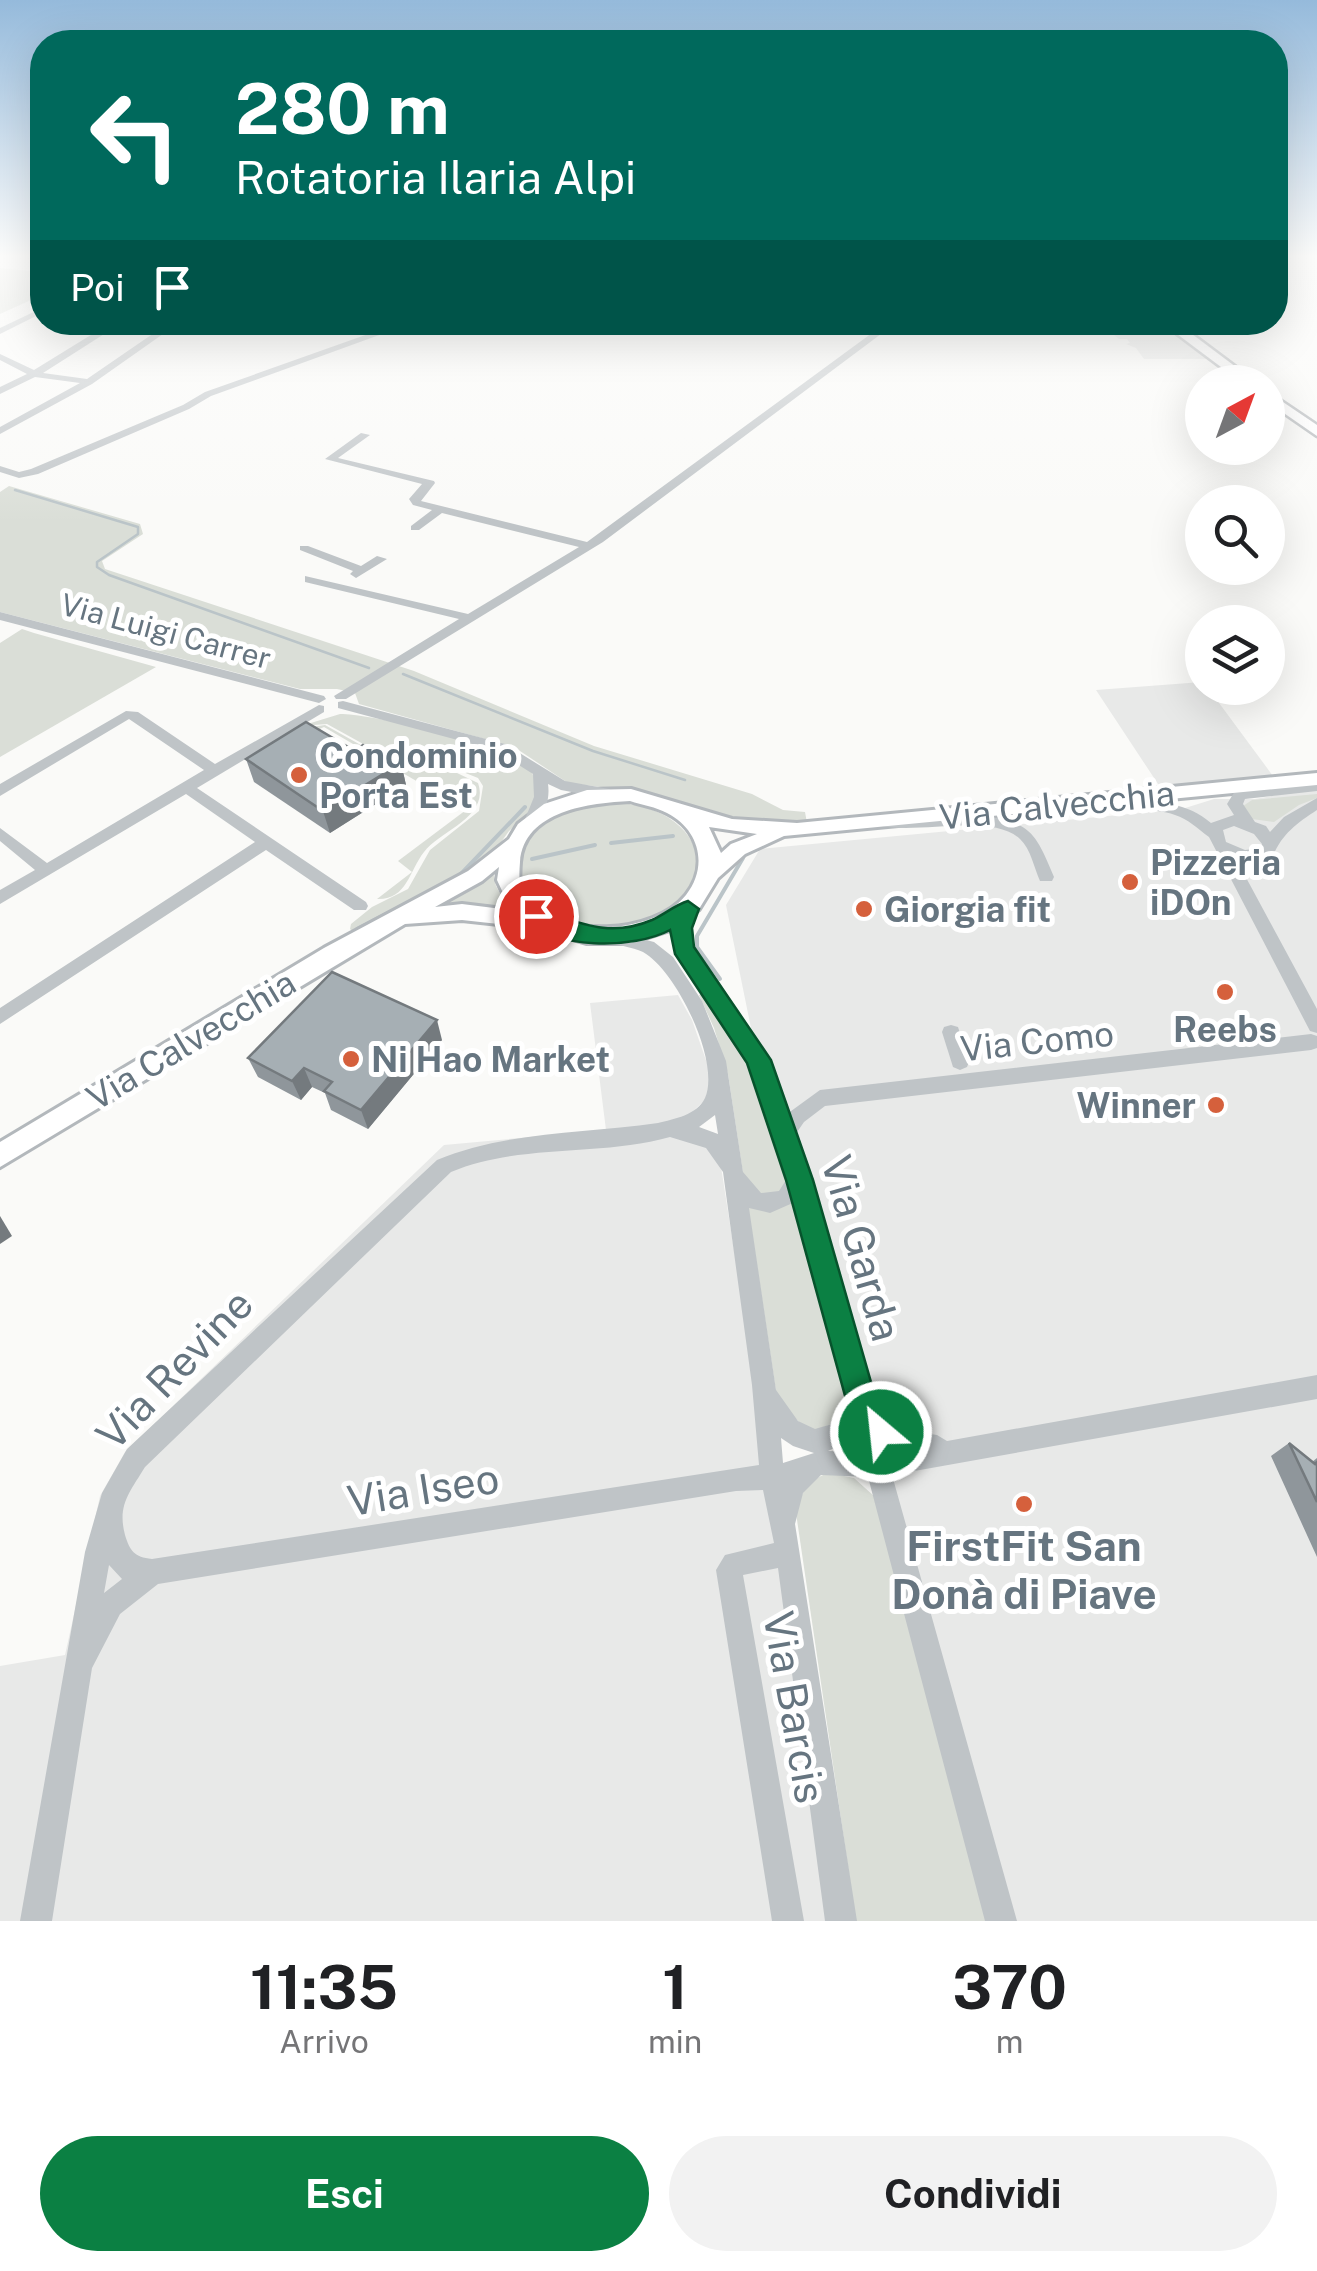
<!DOCTYPE html>
<html lang="it">
<head>
<meta charset="utf-8">
<style>
  body { margin:0; font-family:"Public Sans",sans-serif; background:#f2f2f2; color:#202124; height:100vh; display:flex; flex-direction:column; font-size:38px; white-space:nowrap }
  * { box-sizing:border-box; margin:0 }
  p { font-size:32px; color:#757577 }
  .icon { flex:none; width:55px; height:55px; fill:none; stroke:currentColor; stroke-width:2; stroke-linecap:round; stroke-linejoin:round }
  .map { position:relative; height:1921px; overflow:hidden }
  .side { display:flex; flex-direction:column; background:#fff; flex:1 }
  .side>* { flex:none }
  .hud { position:absolute; left:30px; top:30px; width:1258px; height:305px; border-radius:40px; box-shadow:0 10px 40px #0002; background:#00695c; color:#fff; overflow:hidden }
  .needle { width:65px; rotate:41deg }
  .tools { position:absolute; left:1185px; top:365px; display:grid; gap:20px }
  .tools a { display:grid; place-items:center; width:100px; height:100px; border-radius:50%; background:#fff; box-shadow:0 10px 40px #0002; font-size:50px }
  .pin { position:absolute; display:grid; place-items:center; width:85px; height:85px; color:#fff; margin:-42px; border:5px solid #fff; border-radius:50%; box-shadow:0 2px 10px #0007 }
  .me { position:absolute; width:110px; margin:-55px; rotate:332deg; stroke-linejoin:round; filter:drop-shadow(0 0 8px #0008) }
  .turn { display:flex; align-items:center; gap:35px; height:210px; padding:0 40px; font-size:45px }
  .turn .icon { width:130px; height:130px; stroke-width:2.5 }
  .turn b { display:block; font-size:70px; line-height:85px }
  .then { display:flex; align-items:center; height:95px; padding:0 40px; background:#0003; gap:20px; font-size:38px }
  .eta { display:flex; justify-content:space-evenly; align-items:center; height:170px; text-align:center }
  .eta b { font-size:60px; font-weight:700; line-height:70px }
  .action { display:flex; gap:20px; margin-top:auto; padding:20px 40px }
  .action a { flex:1; height:115px; border-radius:60px; background:#0b8043; color:#fff; font-size:40px; font-weight:700; line-height:115px; text-align:center }
  .action a+a { background:#f2f2f2; color:#202124 }
  .map>svg:first-child { display:block }
  .built { fill:#e8e9e8 }
  .green { fill:#daded7 }
  .lines { fill:none; stroke-linecap:round; stroke-linejoin:round }
  .stream-far1 { stroke:#bac4c8; stroke-width:2.5 }
  .stream { stroke:#bac4c8; stroke-width:4 }
  .major-casing { stroke:#b3b8bc; stroke-width:6 }
  .highway-casing { stroke:#b5b9bc; stroke-width:5 }
  .minor { fill:#bfc4c7; fill-rule:evenodd }
  .major { fill:#fff; fill-rule:evenodd }
  .highway { fill:#fff; fill-rule:evenodd }
  .wall { fill:#8f969b }
  .shaded-wall { fill:#747a7e }
  .building { fill:#a6afb4; stroke:#747a7e; stroke-width:2.5 }
  .route { fill:#0b8043; stroke:#07532c; stroke-width:2.5 }
  .poi-dot { fill:#d5603c; stroke:#fff; stroke-width:4 }
  .labels { text-anchor:middle; dominant-baseline:central; stroke-width:10; stroke-linejoin:round; paint-order:stroke }
  .far-street-label { font-size:30px; fill:#667580; stroke:#fff }
  .poi-label { font-size:35px; font-weight:bold; fill:#667580; stroke:#fff; text-anchor:start }
  .street-label { font-size:35px; fill:#667580; stroke:#fff }
  .near-street-label { font-size:42px; fill:#667580; stroke:#fff }
  .near-poi-label { font-size:42px; font-weight:bold; fill:#667580; stroke:#fff }
</style>
</head>
<body>
<div class="map">
<svg width="1317" height="1921" viewBox="0 0 1317 1921">
  <rect width="100%" height="100%" fill="#fafaf8"/>
  <!-- built -->
  <g class="built">
    <path d="M1167 329 1207 359H1144L1136 348 1126 344 1130 343 1127 339H1119L1109 331Z"/>
    <path d="M1202 682V688H1208L1273 776 1160 787 1096 690Z"/>
    <path d="M1317 788V1921H1011L791 1118 753 1038 726 905 760 849 1182 809 1214 799H1255Z"/>
    <path d="M678 995 692 1020 708 1066 711 1094 681 1123 719 1154 755 1384 827 1921H0V1666L65 1655 100 1496 125 1452 444 1145 606 1130 590 1003Z"/>
  </g>
  <!-- green -->
  <g class="green">
    <path d="M42 266V295L0 314V268L30 271Z"/>
    <path d="M9 486 140 524 143 534 102 561 105 569 414 671 594 746 752 794 783 810 805 812 807 823 750 824 705 815 651 793 568 783 514 747 359 704 355 693 337 689H300L0 612V492Z"/>
    <path d="M22 629 34 633 156 667 0 757V643Z"/>
    <path d="M340 714C375 714 504 745 528 769 535 775 537 782 538 790L528 814 509 831 484 866 356 935 350 929 351 924 372 907 408 889 430 850 479 811 483 786 478 778 463 772 385 756 327 724 301 726Z"/>
    <path d="M325 725 384 758 457 773 478 783C490 817 440 831 424 852 409 871 407 900 377 899L412 872 398 861 466 810 324 727 261 756 257 753 297 729Z"/>
    <path d="M1317 794V798L1299 805 1274 822 1252 819 1240 808 1252 800Z"/>
    <path d="M601 803C711 797 739 906 623 928 518 947 468 825 601 803Z"/>
    <path d="M493 872 496 886 509 910H423L470 889Z"/>
    <path d="M704 993 754 1071 789 1174 850 1402 846 1418 809 1433 777 1398 728 1074 714 1028 699 995Z"/>
    <path d="M830 1473 854 1478 875 1497 991 1921H856L796 1513C800 1493 809 1478 830 1473Z"/>
  </g>
  <g class="lines">
    <!-- stream-far1 -->
    <g class="stream-far1">
      <path d="M15 490 138 527V534L97 562V567L109 575 369 668"/>
      <path d="M403 674 593 751 685 780"/>
    </g>
    <!-- stream -->
    <g class="stream">
      <path d="M611 843 673 836"/>
      <path d="M532 859 595 845"/>
      <path d="M459 876 525 807"/>
      <path d="M357 929 419 897"/>
      <path d="M720 979 697 947V936L743 858"/>
    </g>
    <!-- major casing -->
    <g class="major-casing">
      <path id="major" d="M1317 773V785L784 836 745 854 718 878 699 909 673 929 630 943H587L536 928 462 920 405 924 0 1167V1142L324 948 468 871 509 839 518 824 544 804 587 790 631 789 732 819 797 823ZM630 801C642 805 656 807 667 813 699 829 709 866 686 895 654 935 559 940 527 898 518 887 519 875 520 862 524 810 591 803 630 801ZM709 827 757 834 731 844 721 853ZM499 867 497 880 511 910 462 904 435 907 482 881Z"/>
    </g>
    <!-- highway casing -->
    <g class="highway-casing">
      <g id="highway">
        <path d="M1161 322H1176L1256 382H1241Z"/>
        <path d="M1268 392 1317 425V436L1268 402Z"/>
      </g>
    </g>
    <!-- minor -->
    <g class="minor">
      <path d="M42 308V313L0 334V328Z"/>
      <path d="M112 322H123L43 373 87 379 170 322H180L92 384 0 434V427L80 383 35 377 0 394V387L27 374 0 360V354L34 370Z"/>
      <path d="M402 322H415L211 396 189 409 38 474 19 478 0 472V466L19 472 31 469 183 405 205 392Z"/>
      <path d="M887 322H897L603 542 346 699H336L334 696 459 619 305 582V576L468 614 579 547 442 513 419 530H411V526L432 510 413 505 409 499 422 484 325 459 361 433 370 435 338 458 434 481 435 483 421 501 587 542Z"/>
      <path d="M300 546H308L361 566 377 556 387 559 356 578 350 574 353 571 300 550Z"/>
      <path d="M0 612 324 696 326 699 319 703 0 620Z"/>
      <path d="M343 701 505 744 565 781 609 789 617 794 609 799 561 790 548 784C550 798 546 810 538 823H528L525 819 534 797 533 774 495 750 338 708V702Z"/>
      <path d="M319 705 324 706V712L197 788 366 902 368 906 366 910H354L266 850 0 1024V1008L255 842 186 794 0 904V890L35 870 0 841V828L47 863 204 770 129 719 0 796V784L126 711 138 712 215 764Z"/>
      <path d="M1317 781V791L1245 799 1243 804 1255 822 1266 826 1270 832 1284 817 1317 798V810C1297 823 1282 834 1273 856L1244 862 1236 859 1317 1009V1033L1310 1031 1209 837C1198 829 1188 819 1175 815 1144 804 1104 816 1070 808L1067 804 1075 799C1121 806 1173 790 1211 823L1234 815 1227 804 1235 791ZM1234 826 1254 834 1262 844 1261 848 1245 850 1226 842 1223 830Z"/>
      <path d="M981 816C1031 821 1036 834 1054 877L1052 881H1040C1034 868 1031 849 1020 839 993 813 919 834 883 826L880 822 888 817Z"/>
      <path d="M688 903 696 909 690 928 692 948 766 1055 787 1114 820 1090 1311 1034 1317 1036V1048L1311 1050 825 1106 804 1122 795 1135 809 1178 873 1405 903 1430 937 1435 947 1441 1317 1375V1399L892 1475 1017 1921H985L868 1477 821 1475 803 1493 795 1524 857 1921H825L778 1568 743 1575 804 1921H772L716 1570 725 1555 774 1543 763 1490 736 1491 158 1584 120 1614 92 1668 52 1921H20L85 1552 102 1493 127 1449 437 1160C507 1131 583 1134 658 1123 674 1119 697 1115 705 1098 721 1062 676 970 643 952 632 947 617 945 605 941L602 937 605 933 611 931 654 942 673 957 702 1001 726 1061 743 1172 761 1193 779 1191 788 1177 750 1063 674 949 672 928 682 905ZM715 1115 718 1134 699 1127ZM670 1137 706 1148 723 1172 752 1385 759 1465 152 1559C134 1557 130 1551 125 1535 117 1505 130 1492 145 1467L451 1172C521 1143 599 1157 670 1137ZM795 1202 848 1404 832 1424 815 1429 798 1421 776 1390 749 1208 770 1213ZM856 1433 861 1452 828 1451 849 1441ZM781 1438 793 1446 814 1453 783 1463ZM109 1565 122 1579 104 1593Z"/>
      <path d="M951 1025 958 1027 969 1062 967 1067 960 1070 953 1067 942 1032 944 1027Z"/>
    </g>
    <!-- major -->
    <use href="#major" class="major"/>
    <!-- highway -->
    <use href="#highway" class="highway"/>
  </g>
  <!-- wall -->
  <g class="wall">
    <path d="M355 751H374L401 763 406 785 330 833 254 782 246 759Z"/>
    <path d="M442 1040 368 1129 331 1110 325 1093 312 1087 301 1100 258 1077 248 1058Z"/>
    <path d="M1289 1443 1312 1462 1317 1458V1557L1271 1456Z"/>
  </g>
  <!-- shaded-wall -->
  <g class="shaded-wall">
    <path d="M401 763 406 785 330 833 323 811Z"/>
    <path d="M437 1020 442 1040 368 1129 361 1110Z"/>
    <path d="M304 1068 312 1087 301 1100 292 1081Z"/>
    <path d="M0 1216 12 1236 0 1244Z"/>
  </g>
  <!-- building -->
  <g class="building">
    <path d="M306 722 355 751 363 745 374 751 377 749 401 763 323 811 246 759Z"/>
    <path d="M332 972 437 1020 361 1110 324 1091 332 1082 304 1068 292 1081 248 1058Z"/>
    <path d="M1289 1443 1315 1464 1317 1462V1502Z"/>
  </g>
  <!-- sky -->
  <linearGradient id="sky" x2="0" y2="1"><stop stop-color="#95badb"/><stop offset="0.49" stop-color="#fdfdfc"/><stop offset="1" stop-color="#fdfdfc" stop-opacity="0"/></linearGradient>
  <rect width="1317" height="523" fill="url(#sky)"/>
  <!-- route -->
  <path class="route" d="M688 901 699 909 692 928 694 947 771 1060 813 1180 875 1396 897 1432 892 1443 881 1448 870 1443 847 1403 786 1180 747 1063 675 954 670 930C635 949 551 951 525 916L536 909C577 921 607 939 652 920 665 914 675 905 688 901Z"/>
  <!-- markers -->
  <g class="poi-dot">
    <circle cx="299" cy="775" r="10"/>
    <circle cx="1130" cy="882" r="10"/>
    <circle cx="864" cy="909" r="10"/>
    <circle cx="1225" cy="992" r="10"/>
    <circle cx="351" cy="1059" r="10"/>
    <circle cx="1216" cy="1105" r="10"/>
    <circle cx="1024" cy="1504" r="10"/>
  </g>
  <g class="labels">
    <!-- far-street labels -->
    <g class="far-street-label">
      <text transform="translate(166 631) rotate(15)">Via Luigi Carrer</text>
    </g>
    <!-- poi labels -->
    <g class="poi-label">
      <text x="319" y="755">Condominio<tspan x="319" dy="40">Porta Est</tspan></text>
      <text x="1150" y="862">Pizzeria<tspan x="1150" dy="40">iDOn</tspan></text>
      <text x="884" y="909">Giorgia fit</text>
      <text x="1225" y="1029" text-anchor="middle">Reebs</text>
      <text x="371" y="1059">Ni Hao Market</text>
      <text x="1196" y="1105" text-anchor="end">Winner</text>
    </g>
    <!-- street labels -->
    <g class="street-label">
      <text transform="translate(1057 805) rotate(-6)">Via Calvecchia</text>
      <text transform="translate(191 1040) rotate(-31)">Via Calvecchia</text>
      <text transform="translate(1037 1041) rotate(-6)">Via Como</text>
    </g>
    <!-- near-street labels -->
    <g class="near-street-label">
      <text transform="translate(862 1248) rotate(74)">Via Garda</text>
      <text transform="translate(174 1369) rotate(-46)">Via Revine</text>
      <text transform="translate(423 1489) rotate(-9)">Via Iseo</text>
      <text transform="translate(795 1707) rotate(80)">Via Barcis</text>
    </g>
    <!-- near-poi labels -->
    <g class="near-poi-label">
      <text x="1024" y="1545">FirstFit San<tspan x="1024" dy="48">Donà di Piave</tspan></text>
    </g>
  </g>
</svg>
<div class="tools">
<a><svg class="needle" viewBox="-14 -14 28 28"><path d="M0-13l5 13h-10z" fill="#e53935"/><path d="M0 13l5-13h-10z" fill="#757577"/></svg></a>
<a><svg class="icon" aria-label="search" viewBox="0 0 24 24"><circle cx="10" cy="10" r="6"/><path d="M15 15l6 6"/></svg></a>
<a><svg class="icon" aria-label="layers" viewBox="0 0 24 24"><path d="M12 4l9 5-9 5-9-5zM3 14l9 5 9-5"/></svg></a>
</div>
<div class="pin" style="left:536px;top:916px;background:#d93025"><svg class="icon" aria-label="arrive" viewBox="0 0 24 24"><path d="M6 21V4h12l-3 4 3 4H6"/></svg></div>
<svg class="me" style="left:881px;top:1432px" viewBox="-20 -20 40 40"><circle r="17" fill="#0b8043" stroke="#fff" stroke-width="3"/><path d="M0-11L8 9 0 5-8 9z" fill="#fff"/></svg>
<div class="hud">
<div class="turn"><svg class="icon" aria-label="left" viewBox="0 0 24 24"><path d="M17 20v-9H6M10 6l-5 5 5 5"/></svg><div><b>280 m</b>Rotatoria Ilaria Alpi</div></div>
<div class="then">Poi<svg class="icon" aria-label="arrive" viewBox="0 0 24 24"><path d="M6 21V4h12l-3 4 3 4H6"/></svg></div>
</div>
</div>
<section class="side">
<div class="eta">
<div><b>11:35</b><p>Arrivo</p></div>
<div><b>1</b><p>min</p></div>
<div><b>370</b><p>m</p></div>
</div>
<div class="action"><a>Esci</a><a>Condividi</a></div>
</section>
</body>
</html>
